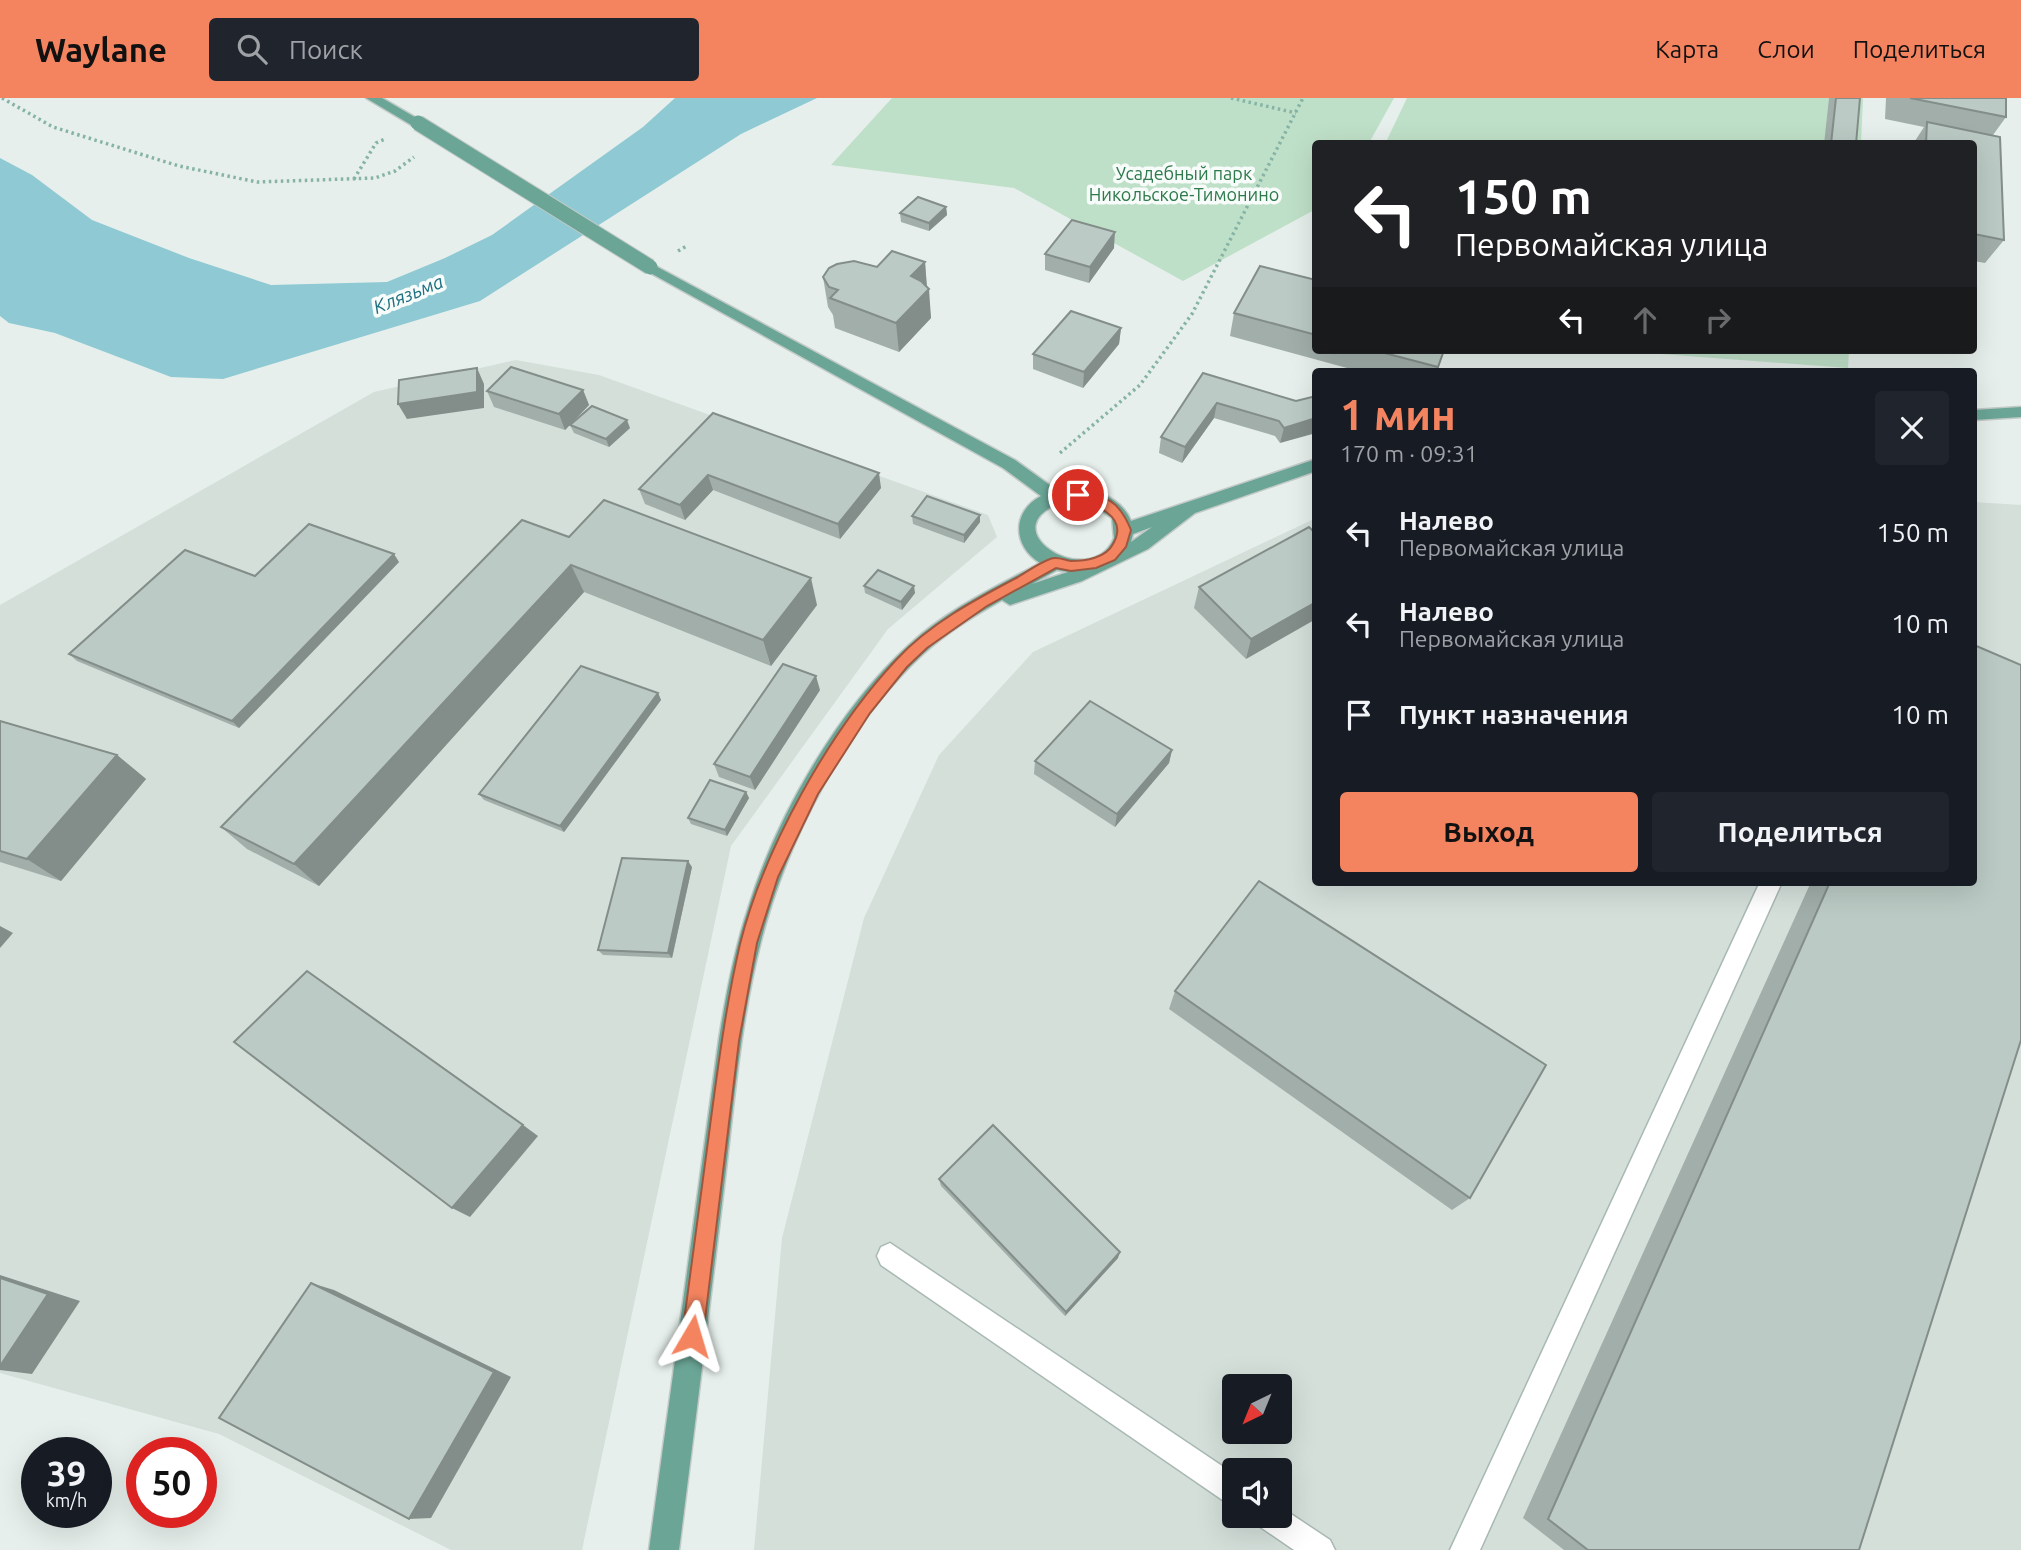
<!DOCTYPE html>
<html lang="ru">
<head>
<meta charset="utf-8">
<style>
  body { margin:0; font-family:Ubuntu,sans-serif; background:#20242c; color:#f1f3f6; height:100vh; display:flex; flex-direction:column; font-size:26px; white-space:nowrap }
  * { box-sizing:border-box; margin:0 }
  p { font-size:23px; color:#9ea1a6 }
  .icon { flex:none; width:38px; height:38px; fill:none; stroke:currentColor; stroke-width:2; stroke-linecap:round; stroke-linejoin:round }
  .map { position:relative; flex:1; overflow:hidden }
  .sheet { position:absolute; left:1312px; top:270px; width:665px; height:518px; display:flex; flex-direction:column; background:#171b24; border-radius:7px; box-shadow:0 7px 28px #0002 }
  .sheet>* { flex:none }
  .top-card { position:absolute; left:1312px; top:42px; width:665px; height:214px; border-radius:7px; box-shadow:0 7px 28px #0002; background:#202124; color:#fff; overflow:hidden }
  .needle { width:46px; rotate:223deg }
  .tools { position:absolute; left:1222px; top:1276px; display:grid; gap:14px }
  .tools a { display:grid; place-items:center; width:70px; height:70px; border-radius:7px; background:#171b24; box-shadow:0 7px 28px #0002; font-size:35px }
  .speed { position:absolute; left:21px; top:1339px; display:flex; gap:14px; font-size:35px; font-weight:700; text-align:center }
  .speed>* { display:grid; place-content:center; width:91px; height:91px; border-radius:50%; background:#171b24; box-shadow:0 7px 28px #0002; line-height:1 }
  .speed small { font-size:18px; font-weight:400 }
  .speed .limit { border:10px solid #d22; background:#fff; color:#111 }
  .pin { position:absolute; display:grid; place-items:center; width:60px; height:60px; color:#fff; margin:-30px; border:4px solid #fff; border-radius:50%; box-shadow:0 2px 7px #0007 }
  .me { position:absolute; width:77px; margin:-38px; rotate:7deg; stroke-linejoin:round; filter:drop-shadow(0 0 5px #0008) }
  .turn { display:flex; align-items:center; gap:24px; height:147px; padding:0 28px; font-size:32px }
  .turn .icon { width:91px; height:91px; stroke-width:2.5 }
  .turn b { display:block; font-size:49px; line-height:60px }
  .lanes { display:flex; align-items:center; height:66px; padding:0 28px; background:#0003; justify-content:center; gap:35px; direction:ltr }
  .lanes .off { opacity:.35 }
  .round { display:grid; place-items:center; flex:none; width:74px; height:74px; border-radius:7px; background:#20242c }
  .head { display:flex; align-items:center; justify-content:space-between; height:119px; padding:0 28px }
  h1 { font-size:42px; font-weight:700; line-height:52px; color:#f4845f }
  .button { display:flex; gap:14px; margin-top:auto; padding:14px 28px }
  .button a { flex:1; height:80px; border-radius:7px; background:#f4845f; color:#111; font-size:28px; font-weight:700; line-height:80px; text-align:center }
  .button a+a { background:#20242c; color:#f1f3f6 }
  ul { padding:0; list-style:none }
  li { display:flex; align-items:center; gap:21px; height:91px; padding:0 28px }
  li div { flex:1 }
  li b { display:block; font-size:26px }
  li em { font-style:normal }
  header { display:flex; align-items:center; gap:42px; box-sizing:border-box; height:98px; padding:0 35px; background:#f4845f; color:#111 }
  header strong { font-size:33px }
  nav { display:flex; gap:38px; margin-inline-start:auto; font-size:24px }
  .search { width:490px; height:63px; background:#20242c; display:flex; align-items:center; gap:18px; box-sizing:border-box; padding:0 24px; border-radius:7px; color:#9ea1a6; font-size:26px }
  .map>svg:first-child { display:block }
  .built { fill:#d4dfda; fill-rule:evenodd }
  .green { fill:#bfe0c8 }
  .water { fill:#8ec9d4 }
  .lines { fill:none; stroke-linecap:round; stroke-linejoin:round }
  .minor-casing { stroke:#a8b8b2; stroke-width:3 }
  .major-casing { stroke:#c2cac8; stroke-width:3 }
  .path { stroke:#86b3a5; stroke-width:3.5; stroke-dasharray:2.5 3.5; stroke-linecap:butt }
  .minor { fill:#fff; fill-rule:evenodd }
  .major { fill:#6aa596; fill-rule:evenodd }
  .major-bridge-casing { stroke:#c2cac8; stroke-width:17; stroke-linecap:butt }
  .major-bridge { stroke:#6aa596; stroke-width:15 }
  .wall { fill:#a1aea9 }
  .shaded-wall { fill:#838d89 }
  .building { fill:#bbcac4; stroke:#838d89; stroke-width:2 }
  .route { fill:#f4845f; stroke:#9f563e; stroke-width:2 }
  .labels { text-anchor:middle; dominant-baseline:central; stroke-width:7; stroke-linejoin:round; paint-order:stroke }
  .far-park-label { font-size:18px; fill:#2d7a4b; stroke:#f7fbf9 }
  .far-water-label { font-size:19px; font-style:italic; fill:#1c6f80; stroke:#f7fbf9 }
</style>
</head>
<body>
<header>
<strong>Waylane</strong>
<div class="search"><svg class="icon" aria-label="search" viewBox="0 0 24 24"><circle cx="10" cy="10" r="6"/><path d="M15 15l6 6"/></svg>Поиск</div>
<nav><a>Карта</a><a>Слои</a><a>Поделиться</a></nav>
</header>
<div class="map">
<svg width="2021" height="1452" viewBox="0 0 2021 1452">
  <rect width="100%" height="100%" fill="#e6efeb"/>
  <!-- built -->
  <g class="built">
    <path d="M516 262 599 277 988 417 997 439 888 531 731 748 582 1452H451L219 1336 0 1275V507L374 294Z"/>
    <path d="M1974 404 2021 407V1452H754L782 1140 864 820 939 657 1033 554 1316 420V784H1974ZM1234 1288H1279V1334H1234ZM1234 1372H1279V1418H1234Z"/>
  </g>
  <!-- green -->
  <g class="green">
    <path d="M892 0H1394L1369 45 1316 46V111L1183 183 1014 90 831 67Z"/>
    <path d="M1407 0H1863L1861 45 1385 46Z"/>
    <path d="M1608 252H1849L1848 270Z"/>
  </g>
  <!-- water -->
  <path class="water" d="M675 0H817L741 36 480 203 223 281 171 279 55 235 9 225 0 218V60L32 77 92 122 189 160 271 187 387 184 445 160 492 137 643 29Z"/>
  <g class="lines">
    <!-- minor casing -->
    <g class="minor-casing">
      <g id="minor">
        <path d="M1760 784H1782L1480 1452H1450Z"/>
        <path d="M890 1145 1234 1376V1407L1224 1403 881 1167 877 1158 881 1149Z"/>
        <path d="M1279 1408 1330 1442 1335 1452H1294L1259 1428 1255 1418H1279Z"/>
      </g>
    </g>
    <!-- major casing -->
    <g class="major-casing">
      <g id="major">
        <path d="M366 0H382L425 25 423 28H413Z"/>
        <path d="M650 165 1015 362 1058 393C1084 386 1120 396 1131 423L1316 361V373L1195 415 1148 451 1082 483 1010 507 1002 502C974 518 947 534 923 556 846 627 787 742 761 843 739 928 733 1018 722 1105 708 1221 694 1336 679 1452H649L719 941C726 897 734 853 748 811 776 719 838 611 910 546 948 511 996 489 1040 465 1012 448 1012 413 1041 398L1003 370 645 172 643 169ZM1070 402 1091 406 1112 420 1114 440C1091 497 980 427 1070 402ZM1152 429 1131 444 1133 436ZM1057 472 1068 474 1032 486Z"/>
        <path d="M2021 309V319L1974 322V312Z"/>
      </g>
    </g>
    <!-- path -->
    <g class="path">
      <path d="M2 0 53 29 179 68 257 84 375 80 395 73 414 59"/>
      <path d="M1231 0 1296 15"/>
      <path d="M354 81 376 45 385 41"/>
      <path d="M678 153 688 147"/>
      <path d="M1060 355 1140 287 1192 216 1303 0"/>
    </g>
    <!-- minor -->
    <use href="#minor" class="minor"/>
    <!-- major -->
    <use href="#major" class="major"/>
    <!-- major-bridge casing -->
    <g class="major-bridge-casing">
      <path id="major-bridge" d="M418 25 650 169"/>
    </g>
    <!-- major-bridge -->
    <use href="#major-bridge" class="major-bridge"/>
  </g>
  <!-- wall -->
  <g class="wall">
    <path d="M1829 0H1860L1856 46H1824Z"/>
    <path d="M1886 0H2006V19L1993 37 2004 142 1985 165 1974 163V46H1913L1924 29 1885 21Z"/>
    <path d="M946 109 947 117 929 133 901 124 900 115Z"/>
    <path d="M1114 150 1089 185 1045 172V156Z"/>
    <path d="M925 164 927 188 931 220 899 254 835 230 833 217 828 209 823 179 877 169Z"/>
    <path d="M1316 182V252H1445L1437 273H1358L1230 238 1234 215Z"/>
    <path d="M1121 230 1119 246 1083 290 1033 271V256Z"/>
    <path d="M1203 275 1296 303 1280 345 1275 338 1214 320 1182 365 1159 355 1161 339Z"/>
    <path d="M583 292 589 307 565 332 494 309 487 293Z"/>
    <path d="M713 315 881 390 840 441 713 392 685 422 645 406 639 391Z"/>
    <path d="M570 327 630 330 609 349 574 335Z"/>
    <path d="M912 418 980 424 964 445 913 426Z"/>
    <path d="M1316 436 1246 561 1194 510 1199 489Z"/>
    <path d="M569 439 817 507 771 568 584 494 319 788 247 751 221 729Z"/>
    <path d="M399 464 239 630 77 563 69 556 255 478Z"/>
    <path d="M864 488 915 495 902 512 865 495Z"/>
    <path d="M820 592 755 692 719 679 714 666Z"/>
    <path d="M658 595 661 602 564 734 484 702 479 696Z"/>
    <path d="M0 623 117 657 146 681 61 783 0 764Z"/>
    <path d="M1172 652 1169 665 1115 729 1034 676 1035 663Z"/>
    <path d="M746 694 749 700 727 738 691 726 688 720Z"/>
    <path d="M692 769 672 860 603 857 598 852Z"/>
    <path d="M1811 784H1974L1859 1452H1564L1523 1420Z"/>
    <path d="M1175 893 1470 1100 1452 1112 1169 911Z"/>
    <path d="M939 1081 1118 1160 1065 1218 941 1088Z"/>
  </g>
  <!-- shaded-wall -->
  <g class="shaded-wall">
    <path d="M946 109 947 117 929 133V125Z"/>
    <path d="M1115 134 1114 150 1089 185 1090 169Z"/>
    <path d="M925 164 927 193 929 191 931 220 899 254 896 225 911 178Z"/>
    <path d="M1121 230 1119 246 1083 290 1084 274Z"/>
    <path d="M477 270 484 286V310L407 321 398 306Z"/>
    <path d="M583 292 589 307 565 332 559 316Z"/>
    <path d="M1217 305 1214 320 1182 365 1185 349Z"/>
    <path d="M1316 320V335L1280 345 1284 330Z"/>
    <path d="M627 322 630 330 609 349 606 341Z"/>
    <path d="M879 375 881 390 840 441 838 426Z"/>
    <path d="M708 377 713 392 685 422 680 407Z"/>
    <path d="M980 417V424L964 445V437Z"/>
    <path d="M394 456 399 464 239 630 232 623Z"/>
    <path d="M571 467 584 494 319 788 294 766Z"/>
    <path d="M811 480 817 507 771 568 763 542Z"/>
    <path d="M914 488 915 495 902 512 901 504Z"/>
    <path d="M1316 504V521L1246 561 1251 541Z"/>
    <path d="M816 578 820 592 755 692 750 679Z"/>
    <path d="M658 595 661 602 564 734 560 728Z"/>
    <path d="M1172 652 1169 665 1115 729 1117 716Z"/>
    <path d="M117 657 146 681 61 783 27 761Z"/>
    <path d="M746 694 749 700 727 738 725 732Z"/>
    <path d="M688 763 692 769 672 860 668 855Z"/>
    <path d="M0 828 13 835 0 850Z"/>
    <path d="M523 1027 538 1038 470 1119 452 1110Z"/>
    <path d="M1120 1154 1118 1160 1065 1218 1066 1214Z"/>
    <path d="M0 1177 80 1203 32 1276 0 1272Z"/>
    <path d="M311 1185 334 1192 511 1279 431 1420 409 1421Z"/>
  </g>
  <!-- building -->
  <g class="building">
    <path d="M1836 0H1860L1856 46H1831Z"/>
    <path d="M1910 0H2006V19Z"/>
    <path d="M1927 24 2000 39 2004 142 1974 136V46H1926Z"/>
    <path d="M918 99 946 109 929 125 900 115Z"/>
    <path d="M1072 122 1115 134 1090 169 1045 156Z"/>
    <path d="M892 153 925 164 911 178 921 183 929 191 896 225 830 200 838 192 829 189 823 179 829 170 837 166 854 163 877 169Z"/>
    <path d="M1260 168 1316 182V237L1234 215Z"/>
    <path d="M1071 213 1121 230 1084 274 1033 256Z"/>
    <path d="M1373 252H1444L1438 269Z"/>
    <path d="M511 269 583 292 559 316 487 293Z"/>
    <path d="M477 270V294L398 306 399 282Z"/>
    <path d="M1203 275 1296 303 1316 298V320L1284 330 1279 323 1217 305 1185 349 1161 339Z"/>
    <path d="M592 308 627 322 606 341 570 327Z"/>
    <path d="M713 315 879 375 838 426 708 377 680 407 639 391Z"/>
    <path d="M927 398 980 417 964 437 912 418Z"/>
    <path d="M604 402 811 480 763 542 571 467 294 766 221 729 522 422 569 439Z"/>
    <path d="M309 426 394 456 232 623 69 556 185 452 255 478Z"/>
    <path d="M1309 429 1316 436V504L1251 541 1199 489Z"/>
    <path d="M878 472 914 488 901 504 864 488Z"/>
    <path d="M1974 547 2021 567V942L1859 1452H1588L1548 1421 1830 784H1974Z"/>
    <path d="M783 566 816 578 750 679 714 666Z"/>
    <path d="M581 568 658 595 560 728 479 696Z"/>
    <path d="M1090 603 1172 652 1117 716 1035 663Z"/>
    <path d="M0 623 117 657 27 761 0 753Z"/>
    <path d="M710 682 746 694 725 732 688 720Z"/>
    <path d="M622 760 688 763 668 855 598 852Z"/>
    <path d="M1259 783 1546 967 1470 1100 1175 893Z"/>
    <path d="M307 873 523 1027 452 1110 234 944Z"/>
    <path d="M993 1027 1120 1154 1066 1214 939 1081Z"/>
    <path d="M0 1180 48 1196 0 1268Z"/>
    <path d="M311 1185 494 1274 409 1421 219 1320Z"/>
  </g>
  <!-- route -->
  <path class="route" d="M1078 392C1107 399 1119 402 1131 432L1126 449 1115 462 1096 470 1071 473 1056 470 987 508 927 550 907 569 870 615 818 696 778 779 757 845 739 943 703 1238 700 1245 692 1248 685 1245 682 1238C692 1168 701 1098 710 1028 718 968 726 906 740 846 764 750 829 634 896 562 929 526 976 501 1018 479 1028 473 1039 465 1050 461 1057 458 1064 462 1071 463 1085 463 1106 460 1113 446 1130 417 1093 406 1073 400L1071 397Z"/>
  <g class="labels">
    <!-- far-park labels -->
    <g class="far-park-label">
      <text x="1184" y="75">Усадебный парк<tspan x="1184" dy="21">Никольское-Тимонино</tspan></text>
    </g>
    <!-- far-water labels -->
    <g class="far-water-label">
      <text transform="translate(408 196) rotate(-22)">Клязьма</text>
    </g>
  </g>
</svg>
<div class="tools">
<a><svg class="needle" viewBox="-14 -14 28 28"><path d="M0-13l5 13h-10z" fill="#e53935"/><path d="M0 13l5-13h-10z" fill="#9ea1a6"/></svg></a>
<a><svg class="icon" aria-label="sound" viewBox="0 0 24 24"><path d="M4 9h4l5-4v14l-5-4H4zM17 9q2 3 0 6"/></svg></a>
</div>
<div class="speed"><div>39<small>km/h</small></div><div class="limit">50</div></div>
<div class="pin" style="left:1078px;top:397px;background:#d93025"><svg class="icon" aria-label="arrive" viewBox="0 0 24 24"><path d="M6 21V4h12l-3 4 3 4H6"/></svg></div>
<svg class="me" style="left:692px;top:1238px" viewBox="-20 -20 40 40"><path d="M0-17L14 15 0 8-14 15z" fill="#f4845f" stroke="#fff" stroke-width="4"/></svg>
<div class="top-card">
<div class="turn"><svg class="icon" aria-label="left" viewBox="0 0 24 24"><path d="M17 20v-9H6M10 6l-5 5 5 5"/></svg><div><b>150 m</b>Первомайская улица</div></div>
<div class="lanes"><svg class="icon" aria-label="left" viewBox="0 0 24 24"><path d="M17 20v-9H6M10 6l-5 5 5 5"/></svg><svg class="icon off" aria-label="ahead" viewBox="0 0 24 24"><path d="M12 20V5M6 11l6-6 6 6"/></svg><svg class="icon off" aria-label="right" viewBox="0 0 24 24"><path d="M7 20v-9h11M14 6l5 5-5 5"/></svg></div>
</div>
<section class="sheet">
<div class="head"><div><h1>1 мин</h1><p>170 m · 09:31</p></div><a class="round"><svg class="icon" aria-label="close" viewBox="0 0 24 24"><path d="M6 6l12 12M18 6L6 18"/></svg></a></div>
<ul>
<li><svg class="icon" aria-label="left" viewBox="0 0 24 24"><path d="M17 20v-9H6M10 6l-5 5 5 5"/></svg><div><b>Налево</b><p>Первомайская улица</p></div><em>150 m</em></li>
<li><svg class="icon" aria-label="left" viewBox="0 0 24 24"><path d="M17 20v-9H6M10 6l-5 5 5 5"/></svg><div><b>Налево</b><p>Первомайская улица</p></div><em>10 m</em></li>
<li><svg class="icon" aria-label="arrive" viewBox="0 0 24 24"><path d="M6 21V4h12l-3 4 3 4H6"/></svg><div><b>Пункт назначения</b></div><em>10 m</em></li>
</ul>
<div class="button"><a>Выход</a><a>Поделиться</a></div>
</section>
</div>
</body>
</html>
